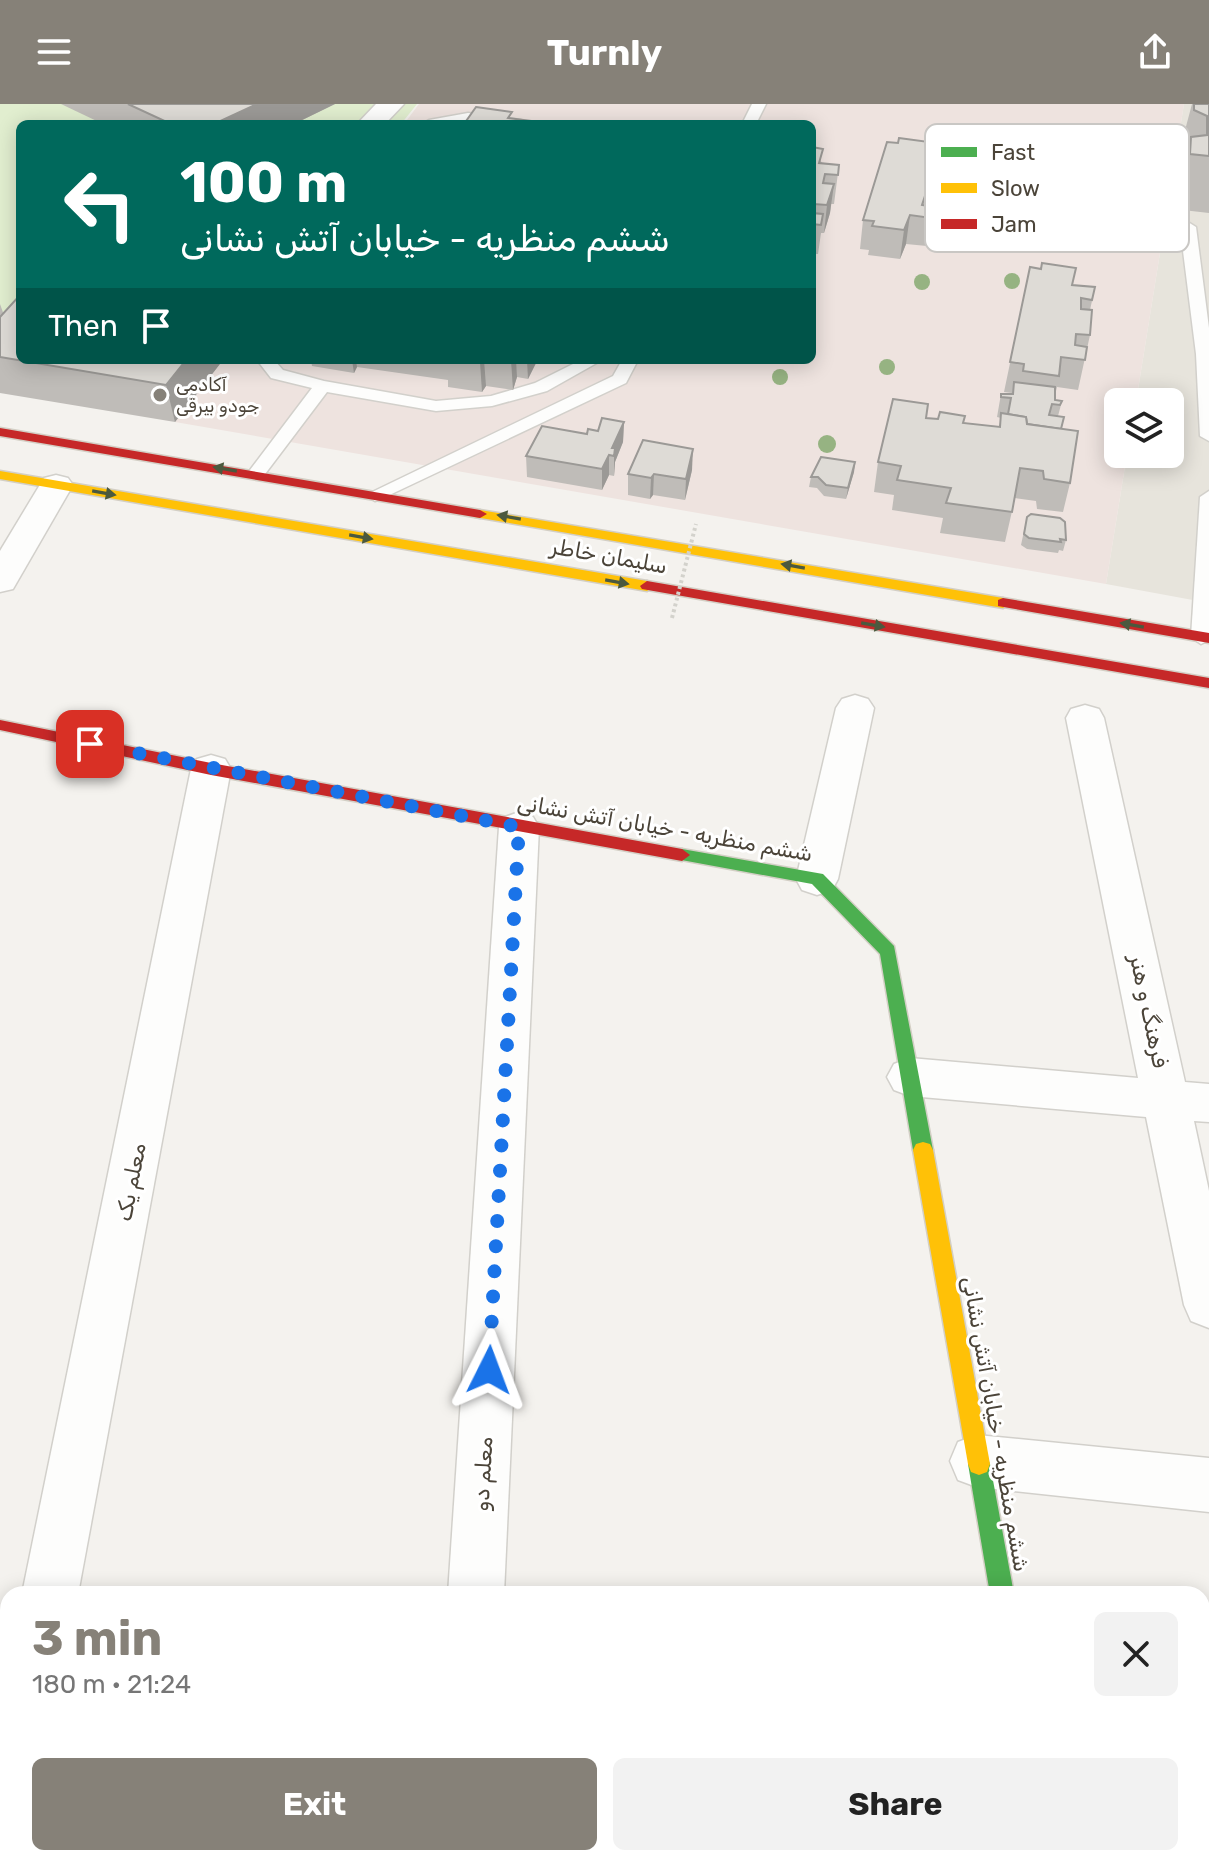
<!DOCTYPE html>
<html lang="en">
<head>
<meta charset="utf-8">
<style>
  body { margin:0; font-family:Rubik,"Noto Sans Arabic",sans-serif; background:#f2f2f2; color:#222; height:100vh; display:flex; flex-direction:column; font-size:30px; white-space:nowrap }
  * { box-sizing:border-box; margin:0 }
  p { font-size:26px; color:#767676 }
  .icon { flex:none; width:44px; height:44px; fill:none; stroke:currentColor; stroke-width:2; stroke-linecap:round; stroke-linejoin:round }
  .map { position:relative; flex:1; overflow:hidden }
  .side { position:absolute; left:0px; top:1482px; width:1210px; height:280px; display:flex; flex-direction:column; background:#fff; border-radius:24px 24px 0 0; box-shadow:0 4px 20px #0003 }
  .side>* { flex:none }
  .top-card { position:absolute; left:16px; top:16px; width:800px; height:244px; border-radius:12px; box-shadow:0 4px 20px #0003; background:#00695c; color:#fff; overflow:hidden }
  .buttons { position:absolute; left:1104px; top:284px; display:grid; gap:16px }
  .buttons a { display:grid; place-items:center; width:80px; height:80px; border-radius:12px; background:#fff; box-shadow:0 4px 20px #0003; font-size:40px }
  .pin { position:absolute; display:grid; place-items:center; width:68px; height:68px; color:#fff; margin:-34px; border-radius:16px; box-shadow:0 4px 12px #0006 }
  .me { position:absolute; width:88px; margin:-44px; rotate:3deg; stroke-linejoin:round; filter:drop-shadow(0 0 6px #0008) }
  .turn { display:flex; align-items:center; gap:28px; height:168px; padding:0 32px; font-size:36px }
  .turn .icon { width:104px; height:104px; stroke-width:2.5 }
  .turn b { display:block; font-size:56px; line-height:68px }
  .then { display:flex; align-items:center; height:76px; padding:0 32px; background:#0003; gap:16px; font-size:30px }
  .round { display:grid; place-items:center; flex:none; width:84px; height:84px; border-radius:12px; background:#f2f2f2 }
  .head { display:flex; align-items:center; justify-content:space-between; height:136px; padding:0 32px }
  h1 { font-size:48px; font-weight:700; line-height:60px; color:#868178 }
  .button { display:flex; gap:16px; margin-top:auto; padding:16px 32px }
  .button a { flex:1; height:92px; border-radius:12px; background:#868178; color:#fff; font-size:32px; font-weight:700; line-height:92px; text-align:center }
  .button a+a { background:#f2f2f2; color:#222 }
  header { display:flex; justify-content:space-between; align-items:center; height:104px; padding:0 32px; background:#868178; color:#fff; font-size:36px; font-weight:700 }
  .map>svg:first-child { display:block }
  .residential { fill:#e7e4dc }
  .medical { fill:#eee3df }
  .green { fill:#e1eecf }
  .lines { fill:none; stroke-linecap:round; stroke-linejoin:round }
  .lane-casing { stroke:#d2d0cb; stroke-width:3 }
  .street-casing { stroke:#d2d0cb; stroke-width:3 }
  .fast-casing { stroke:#d3cfc5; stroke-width:3 }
  .slow-casing { stroke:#d3cfc5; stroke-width:3 }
  .jam-casing { stroke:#d3cfc5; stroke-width:3 }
  .lane { fill:#fdfdfc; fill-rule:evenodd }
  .street { fill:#fdfdfc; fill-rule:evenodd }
  .fast { fill:#4caf50; fill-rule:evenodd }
  .slow { fill:#ffc107; fill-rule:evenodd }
  .jam { fill:#c62828; fill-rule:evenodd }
  .path-bridge { stroke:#d3d2cc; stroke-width:4; stroke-dasharray:3 3; stroke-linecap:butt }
  .tree { fill:#96b382 }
  .wall { fill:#bfbcb8 }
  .shaded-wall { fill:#9b9996 }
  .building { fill:#dedbd6; stroke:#9b9996; stroke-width:2 }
  .oneway { fill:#4b593e }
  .route { stroke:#1a73e8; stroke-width:14; stroke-dasharray:0 25.2 }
  .poi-dot { fill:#868178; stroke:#fff; stroke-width:3 }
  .labels { text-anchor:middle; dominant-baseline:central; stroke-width:6; stroke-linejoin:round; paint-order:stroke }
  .far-poi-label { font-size:18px; fill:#4b4439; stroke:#fff; text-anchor:start }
  .street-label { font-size:22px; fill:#4b4439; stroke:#fff }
  .key { fill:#fff; stroke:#c9c7c4; stroke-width:2 }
  .key-label { font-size:22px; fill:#4b4439 }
</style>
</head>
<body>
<header><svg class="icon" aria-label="menu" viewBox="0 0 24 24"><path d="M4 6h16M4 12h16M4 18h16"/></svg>Turnly<svg class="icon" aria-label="share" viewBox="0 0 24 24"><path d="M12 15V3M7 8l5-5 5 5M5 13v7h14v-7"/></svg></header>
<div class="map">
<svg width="1209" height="1762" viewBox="0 0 1209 1762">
  <rect width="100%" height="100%" fill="#f4f2ee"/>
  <!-- residential -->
  <path class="residential" d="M1184 0H1209V499L1106 480 1127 350H1170V298H1136Z"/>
  <!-- medical -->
  <path class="medical" d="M419 0H1184L1136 298H1118V350H1127L1106 480 175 318 223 256H812V20H404Z"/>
  <!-- green -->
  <path class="green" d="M0 0H417L401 20H20V256L0 289Z"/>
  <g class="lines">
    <!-- lane casing -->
    <g class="lane-casing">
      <g id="lane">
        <path d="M752 0H766L756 20H742Z"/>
        <path d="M468 9 521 16 528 20 468 17 422 20 429 16Z"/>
        <path d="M1188 118 1196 123 1209 224V337L1200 332 1196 250 1180 123Z"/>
        <path d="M257 256H274L283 266 324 277 436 297 491 292 535 279 581 256H602L547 287 492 302 436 307 327 288 262 374 256 375 247 370 312 284 271 274Z"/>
        <path d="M622 256H638L626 279 381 395 375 397 366 391 613 272Z"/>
        <path d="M1209 387V536L1201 540 1191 533 1200 393Z"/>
      </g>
    </g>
    <!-- street casing -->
    <g class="street-casing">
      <g id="street">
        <path d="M376 0H404L385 20H357Z"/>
        <path d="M56 371 68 374 73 381 13 485 0 488V447L44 374Z"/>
        <path d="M855 591 868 595 874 604 838 775 832 786 817 791 802 786 796 775 836 604 842 595Z"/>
        <path d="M1085 601 1099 605 1104 614 1185 978 1209 980V1018L1194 1017 1209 1087V1224L1191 1217 1184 1201 1146 1013 910 992 894 986 887 973 894 960 910 954 1138 974 1066 614 1071 605Z"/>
        <path d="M211 651 225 655 231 665 78 1490H22L191 665 197 655Z"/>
        <path d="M519 708 533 713 539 723 504 1490H448L499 723 505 713Z"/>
        <path d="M977 1331 1209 1354V1408L977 1383 958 1376 950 1357 958 1338Z"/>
        <path d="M8 1674V1754H28L25 1762H0V1678Z"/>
        <path d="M431 1754H493L492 1762H430Z"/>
      </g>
    </g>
    <!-- fast casing -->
    <g class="fast-casing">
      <g id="fast">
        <path d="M682 745 823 770 894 842 933 1046 930 1052 923 1054 916 1052 913 1046 880 850 812 780 676 755 674 751Z"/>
        <path d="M979 1349 987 1352 990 1360 1014 1490H990L968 1360 971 1352Z"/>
        <path d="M1039 1754H1065L1067 1762H1041Z"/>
      </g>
    </g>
    <!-- slow casing -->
    <g class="slow-casing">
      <g id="slow">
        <path d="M0 367 647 477 654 482 647 487 0 375Z"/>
        <path d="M480 406 1003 494 1010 499 1003 504 475 413 473 410Z"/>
        <path d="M923 1038 930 1040 933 1046 990 1360 987 1368 979 1371 971 1368 968 1360 913 1046 916 1040Z"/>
      </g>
    </g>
    <!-- jam casing -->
    <g class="jam-casing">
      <g id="jam">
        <path d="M0 324 480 406 487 410 480 414 0 332Z"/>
        <path d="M647 477 1209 574V584L642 485 640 482Z"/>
        <path d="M1003 494 1209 529V539L998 502V496Z"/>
        <path d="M0 616 211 659 682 745 690 751 682 757 211 671 0 626Z"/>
      </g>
    </g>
    <!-- lane -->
    <use href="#lane" class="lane"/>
    <!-- street -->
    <use href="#street" class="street"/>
    <!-- fast -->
    <use href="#fast" class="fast"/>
    <!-- slow -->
    <use href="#slow" class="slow"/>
    <!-- jam -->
    <use href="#jam" class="jam"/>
    <!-- path-bridge -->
    <path class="path-bridge" d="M672 514 696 420"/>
  </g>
  <!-- trees -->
  <g class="tree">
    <circle cx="1012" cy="177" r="8"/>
    <circle cx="922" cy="178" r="8"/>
    <circle cx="887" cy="263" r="8"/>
    <circle cx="780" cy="273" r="8"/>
    <circle cx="827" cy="340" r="9"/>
  </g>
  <!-- wall -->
  <g class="wall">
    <path d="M61 0H335L294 20H103Z"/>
    <path d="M1192 0H1209V109L1174 105 1176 88 1183 63 1179 61 1180 45Z"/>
    <path d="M1002 28 1031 46 1051 48 1034 135 1013 132 1009 148 979 144 978 138 968 137 973 108Z"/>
    <path d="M812 43 822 59 839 61 834 100H831L830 109 824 129H821L818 150H812Z"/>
    <path d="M927 52 947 54 942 82 937 93 927 142 906 140 900 155 868 151 869 146 860 145 863 116Z"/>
    <path d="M1030 163 1072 181 1095 183 1090 206V231L1078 286 1057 283 1055 291V296L1062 297 1058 312 1070 379 1063 408 1037 405 1036 397 1015 394 1005 438 940 429 943 414 892 406 894 391 874 388 878 358 926 314 999 323 1001 314 997 313 1001 290H1012V289L1004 288Z"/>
    <path d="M0 200 20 256H223L175 318 0 289Z"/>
    <path d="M311 256H537V257L528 275 517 273 513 286 486 282 482 288 448 283V276L357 263 354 269 312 262Z"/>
    <path d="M624 318 623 338 615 358 614 372 609 371 602 386 527 373 526 352Z"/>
    <path d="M855 358 854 368 846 395 824 392 817 384 809 383 811 373Z"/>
    <path d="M692 366 685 396 653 391 650 395 628 391V370Z"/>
    <path d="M1027 413 1066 436 1063 447 1059 446 1058 449 1027 445 1021 441Z"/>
  </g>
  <!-- shaded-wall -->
  <g class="shaded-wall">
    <path d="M257 0H335L294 20H214Z"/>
    <path d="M947 54 942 82 937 93 942 64Z"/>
    <path d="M834 80 830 109 824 129 827 101Z"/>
    <path d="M934 103 930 131 927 142 931 114Z"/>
    <path d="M1019 104 1013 132 1009 148 1015 119Z"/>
    <path d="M910 111 906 140 900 155 904 126Z"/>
    <path d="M186 256H223L175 318 166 281Z"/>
    <path d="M352 256H356L357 263 354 269Z"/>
    <path d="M481 256H484L486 282 482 288 480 258Z"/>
    <path d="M511 256H516L517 273 513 286Z"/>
    <path d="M527 256H537V257L528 275Z"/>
    <path d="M624 318 623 338 615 358 614 372V352L612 344Z"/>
    <path d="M693 345 692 366 685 396 686 375Z"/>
    <path d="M609 351V371L602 386V365Z"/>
    <path d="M855 358 854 368 846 395 848 384Z"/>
    <path d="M654 370 653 391 650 395 651 374Z"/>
  </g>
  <!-- building -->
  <g class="building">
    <path d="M128 0H257L214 20H171Z"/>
    <path d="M1194 0H1209V52L1190 50 1191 33 1207 31V12L1194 6Z"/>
    <path d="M476 3 512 8 508 14 555 20H464Z"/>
    <path d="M899 34 929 38 927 52 947 54 942 64 934 63 932 72 940 73 936 94 925 92 922 101 934 103 931 114 910 111 904 126 872 122 874 117 863 116 887 38 898 39Z"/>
    <path d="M812 43 823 45 819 59 839 61 838 71 825 70 823 79 834 80 827 101 814 100 812 109 823 110 821 121 812 120Z"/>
    <path d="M1042 159 1076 164 1072 181 1095 183 1092 196 1081 194V205L1092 206 1090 231 1076 230 1075 241 1087 243 1085 256 1061 253 1059 272 1023 267 1024 260 1010 258 1030 163 1041 165Z"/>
    <path d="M20 191V256H186L166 281 0 253V213Z"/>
    <path d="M463 256H481L480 258Z"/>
    <path d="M1014 278 1055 283V296L1062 297 1060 301 1052 300 1049 311 1064 313 1061 325 1027 320 1026 313 1008 310 1011 294 1001 293V290H1013Z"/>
    <path d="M893 295 928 300 926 314 938 315 940 308 965 312 963 319 1000 323 1001 309 1026 313 1027 320 1078 327 1070 379 1044 375 1043 367 1020 364 1012 408 946 399 951 384 897 376 901 362 878 358Z"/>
    <path d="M602 314 624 318 612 344H615L614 352 609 351 602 365 526 352 542 322 587 330 588 325 598 327Z"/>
    <path d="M643 336 693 345 686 375 654 370 651 374 628 370Z"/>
    <path d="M821 353 855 358 848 384 826 381 818 373H811Z"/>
    <path d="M1031 410 1060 414 1065 418 1066 436 1060 435 1061 438 1029 434 1024 430 1027 413Z"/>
  </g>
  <!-- one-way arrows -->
  <defs><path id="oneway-solid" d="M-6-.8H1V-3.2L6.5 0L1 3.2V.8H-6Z" transform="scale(2)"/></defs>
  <g class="oneway">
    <use href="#oneway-solid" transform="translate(225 365) rotate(-170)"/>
    <use href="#oneway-solid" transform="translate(104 389) rotate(10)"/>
    <use href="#oneway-solid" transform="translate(509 413) rotate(-170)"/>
    <use href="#oneway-solid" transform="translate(361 433) rotate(10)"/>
    <use href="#oneway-solid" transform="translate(793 462) rotate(-170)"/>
    <use href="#oneway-solid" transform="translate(617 478) rotate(10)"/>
    <use href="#oneway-solid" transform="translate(873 521) rotate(10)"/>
    <use href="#oneway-solid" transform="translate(1132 521) rotate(-170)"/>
  </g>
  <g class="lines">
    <!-- route -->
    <path class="route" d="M90 640 519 723 489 1266"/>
  </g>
  <!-- markers -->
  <circle class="poi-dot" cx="160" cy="291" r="8"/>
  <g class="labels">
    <!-- far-poi labels -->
    <g class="far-poi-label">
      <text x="176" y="281">آکادمی<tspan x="176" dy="21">جودو بیرقی</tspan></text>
    </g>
    <!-- street labels -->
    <g class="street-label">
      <text transform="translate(609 452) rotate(10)">سلیمان خاطر</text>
      <text transform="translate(665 724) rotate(10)">ششم منظریه - خیابان آتش نشانی</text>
      <text transform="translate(1149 907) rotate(78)">فرهنگ و هنر</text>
      <text transform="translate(131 1078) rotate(-79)">معلم یک</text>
      <text transform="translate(996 1320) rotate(80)">ششم منظریه - خیابان آتش نشانی</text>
      <text transform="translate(483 1370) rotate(-87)">معلم دو</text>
    </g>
  </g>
  <!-- legend -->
  <rect x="925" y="20" width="264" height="128" rx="12" class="key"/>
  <rect x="941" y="43" width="36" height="10" fill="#4caf50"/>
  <rect x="941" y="79" width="36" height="10" fill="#ffc107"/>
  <rect x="941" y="115" width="36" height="10" fill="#c62828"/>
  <g class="key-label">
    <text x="991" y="56">Fast</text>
    <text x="991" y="92">Slow</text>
    <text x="991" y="128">Jam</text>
  </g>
</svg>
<div class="buttons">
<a><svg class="icon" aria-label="layers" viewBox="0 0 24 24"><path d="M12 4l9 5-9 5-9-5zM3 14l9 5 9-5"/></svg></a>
</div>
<div class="pin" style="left:90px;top:640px;background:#d93025"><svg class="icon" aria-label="arrive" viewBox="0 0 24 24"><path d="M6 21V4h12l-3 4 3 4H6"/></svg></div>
<svg class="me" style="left:489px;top:1266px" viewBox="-20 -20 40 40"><path d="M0-17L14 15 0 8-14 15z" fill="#1a73e8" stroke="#fff" stroke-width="4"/></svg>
<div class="top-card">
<div class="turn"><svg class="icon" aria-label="left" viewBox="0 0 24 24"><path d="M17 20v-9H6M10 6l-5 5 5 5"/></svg><div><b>100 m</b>ششم منظریه - خیابان آتش نشانی</div></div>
<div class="then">Then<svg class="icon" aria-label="arrive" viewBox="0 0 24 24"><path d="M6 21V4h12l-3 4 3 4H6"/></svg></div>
</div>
<section class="side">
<div class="head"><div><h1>3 min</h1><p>180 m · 21:24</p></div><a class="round"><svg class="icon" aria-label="close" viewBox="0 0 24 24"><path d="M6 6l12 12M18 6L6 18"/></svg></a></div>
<div class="button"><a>Exit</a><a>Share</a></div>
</section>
</div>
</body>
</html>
